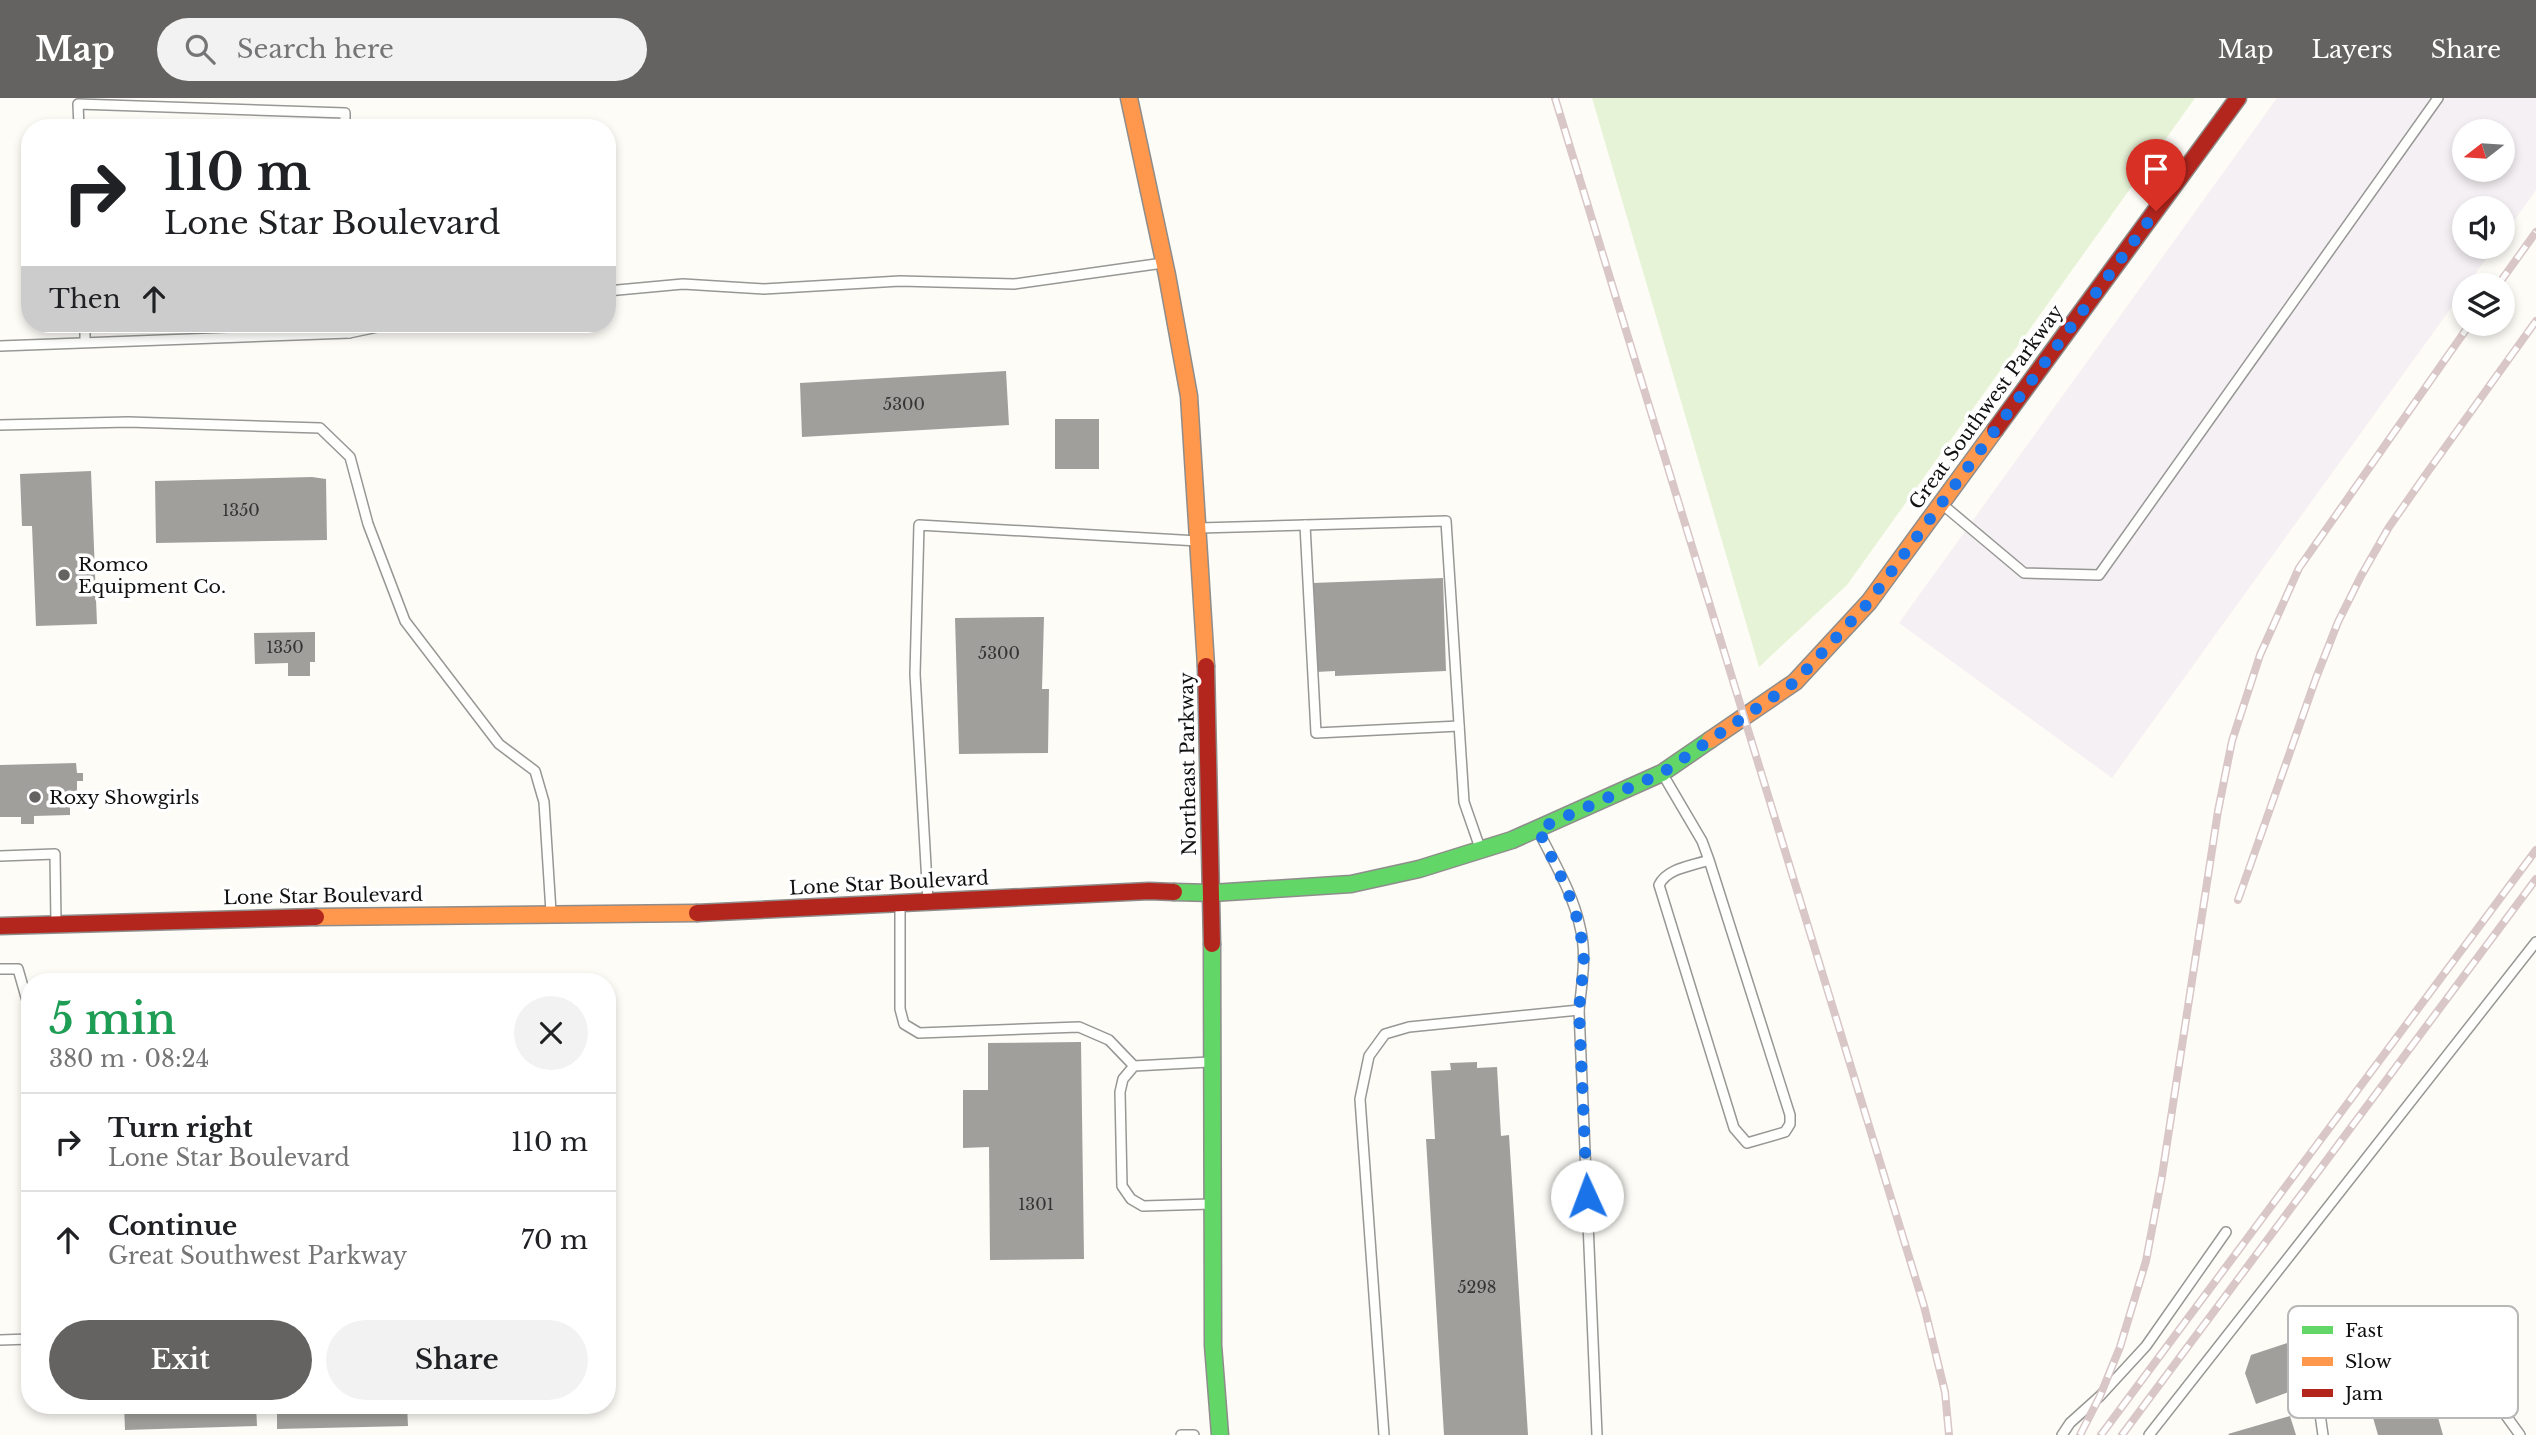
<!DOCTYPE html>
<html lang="en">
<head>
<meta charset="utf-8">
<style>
  body { margin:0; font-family:"Libre Baskerville",serif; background:#f2f2f2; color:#202124; height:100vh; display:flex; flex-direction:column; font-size:26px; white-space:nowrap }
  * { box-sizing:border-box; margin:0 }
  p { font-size:23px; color:#757577 }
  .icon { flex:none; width:38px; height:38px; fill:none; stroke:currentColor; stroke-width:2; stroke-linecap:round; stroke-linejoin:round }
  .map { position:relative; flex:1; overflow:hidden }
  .sheet { position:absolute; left:21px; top:875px; width:595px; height:441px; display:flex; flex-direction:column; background:#fff; border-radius:28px; box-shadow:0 4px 10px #0003 }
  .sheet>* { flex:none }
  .banner { position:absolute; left:21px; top:21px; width:595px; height:214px; border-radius:28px; box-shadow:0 4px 10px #0003; background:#fff; color:#202124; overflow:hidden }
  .needle { width:46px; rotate:253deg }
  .buttons { position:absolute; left:2452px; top:21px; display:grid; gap:14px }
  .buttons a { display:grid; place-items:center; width:63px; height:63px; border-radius:50%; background:#fff; box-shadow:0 4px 10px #0003; font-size:35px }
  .pin { position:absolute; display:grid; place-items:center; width:60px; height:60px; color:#fff; margin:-72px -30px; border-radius:50% 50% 50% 0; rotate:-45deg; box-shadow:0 0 7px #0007 }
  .pin .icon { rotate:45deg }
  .me { position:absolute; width:77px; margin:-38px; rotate:358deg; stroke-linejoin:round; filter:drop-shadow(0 0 5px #0008) }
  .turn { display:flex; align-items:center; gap:24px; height:147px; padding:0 28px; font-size:32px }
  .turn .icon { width:91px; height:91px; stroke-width:2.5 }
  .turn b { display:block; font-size:49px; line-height:60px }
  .then { display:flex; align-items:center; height:66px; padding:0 28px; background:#0003; gap:14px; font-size:26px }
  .round { display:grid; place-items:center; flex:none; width:74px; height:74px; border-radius:37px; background:#f2f2f2 }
  .headline { display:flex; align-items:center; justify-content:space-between; height:119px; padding:0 28px }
  h1 { font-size:42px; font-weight:600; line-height:52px; color:#1e9e55 }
  .cta { display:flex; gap:14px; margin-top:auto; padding:14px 28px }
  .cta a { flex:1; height:80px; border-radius:42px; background:#646362; color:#fff; font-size:28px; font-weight:600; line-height:80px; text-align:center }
  .cta a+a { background:#f2f2f2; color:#202124 }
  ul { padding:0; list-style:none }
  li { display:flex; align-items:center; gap:21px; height:98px; padding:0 28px; border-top:2px solid #e0e0e0 }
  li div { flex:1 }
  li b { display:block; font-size:26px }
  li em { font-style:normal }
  header { display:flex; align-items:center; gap:42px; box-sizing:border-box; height:98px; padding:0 35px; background:#646362; color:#fff }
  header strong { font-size:33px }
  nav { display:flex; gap:38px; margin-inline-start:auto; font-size:24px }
  .search { width:490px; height:63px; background:#f2f2f2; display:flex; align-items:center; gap:18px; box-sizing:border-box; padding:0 24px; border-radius:38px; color:#757577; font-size:26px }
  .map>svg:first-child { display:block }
  .industrial { fill:#f5f0f3; fill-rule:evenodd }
  .green { fill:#e7f3d7 }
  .building { fill:#a19f9c }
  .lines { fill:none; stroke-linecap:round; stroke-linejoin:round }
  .lane-casing { stroke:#979795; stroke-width:12 }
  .fast-casing { stroke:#8e8d8b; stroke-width:19 }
  .slow-casing { stroke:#8e8d8b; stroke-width:19 }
  .jam-casing { stroke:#8e8d8b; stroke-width:19 }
  .lane { stroke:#fffffe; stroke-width:9 }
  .fast { stroke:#63d668; stroke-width:16 }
  .slow { stroke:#ff974d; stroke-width:16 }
  .jam { stroke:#b3261e; stroke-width:16 }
  .rail-casing { stroke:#d9c6c7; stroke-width:8 }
  .rail { stroke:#fff; stroke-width:5; stroke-dasharray:16; stroke-linecap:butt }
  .route { stroke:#1a73e8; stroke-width:12; stroke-dasharray:0 21.6 }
  .poi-dot { fill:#646362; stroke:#fff; stroke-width:2.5 }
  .labels { text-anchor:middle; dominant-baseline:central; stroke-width:7; stroke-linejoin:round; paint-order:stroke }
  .number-label { font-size:16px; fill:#353434 }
  .street-label { font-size:19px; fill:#111; stroke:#fff }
  .poi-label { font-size:19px; fill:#111; stroke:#fff; text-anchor:start }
  .key { fill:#fff; stroke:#b8b8b8; stroke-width:2 }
  .key-label { font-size:19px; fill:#111 }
</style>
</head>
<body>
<header>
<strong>Map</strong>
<div class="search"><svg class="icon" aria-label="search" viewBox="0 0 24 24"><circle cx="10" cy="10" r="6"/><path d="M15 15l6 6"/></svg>Search here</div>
<nav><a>Map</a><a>Layers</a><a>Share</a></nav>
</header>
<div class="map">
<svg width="2536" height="1337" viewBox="0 0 2536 1337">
  <rect width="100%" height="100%" fill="#fdfcf7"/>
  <!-- industrial -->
  <path class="industrial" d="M2277 0H2536V92L2503 138 2502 110H2464V149H2495L2467 187H2464V192L2112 680 1899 525ZM2464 33H2502V72H2464Z"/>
  <!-- green -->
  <path class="green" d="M1592 0H2195L1847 487 1759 569Z"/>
  <!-- building -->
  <g class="building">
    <path d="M1006 273 1009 327 802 339 800 285Z"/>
    <rect x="1055" y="321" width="44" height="50"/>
    <path d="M91 373 97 526 36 528 32 428H22L20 376Z"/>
    <path d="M312 379 326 381 327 442 156 445 155 383Z"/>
    <path d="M1443 480 1446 573 1335 578V573L1316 574 1313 485Z"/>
    <path d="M1044 519 1042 591H1049L1048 655 959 656 955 520Z"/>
    <path d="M315 534V564H310V578H288V565L255 566 254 535Z"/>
    <path d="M76 665 77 675H83V683H77V695H70V717L34 718V726H21V719H0V667Z"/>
    <path d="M1081 944 1084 1161 990 1162 989 1049 963 1050V992H988V945Z"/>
    <path d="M1477 964V970L1497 969 1501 1038 1509 1037 1528 1337H1444L1426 1041H1435L1431 973 1451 972 1450 965Z"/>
    <path d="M2293 1243 2308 1287 2256 1306 2245 1275 2251 1257Z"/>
    <path d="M2423 1267 2443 1337H2378L2363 1285Z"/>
    <path d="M124 1307H256L257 1328 125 1332Z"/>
    <path d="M277 1307H407L408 1328 277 1331Z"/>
    <path d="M2290 1318 2296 1337H2229L2228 1336Z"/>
  </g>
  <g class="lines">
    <!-- lane casing -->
    <g class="lane-casing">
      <g id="lane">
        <path d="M79 30 78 6 345 15V30"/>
        <path d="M607 193 683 186 764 191 900 183 1014 186 1163 165"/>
        <path d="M85 226V244"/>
        <path d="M349 235 392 226"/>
        <path d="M0 248 349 235V226"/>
        <path d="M0 327 128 324 320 330 350 359 368 426 405 523 499 646 535 673 544 704 551 814"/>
        <path d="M1943 407 2024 475 2099 477 2438 0"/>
        <path d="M1305 427 1316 635 1459 628"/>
        <path d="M1199 430 1446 423 1464 704 1480 750"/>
        <path d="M1662 675 1702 743 1709 762 1790 1017V1026L1785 1034 1747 1045 1734 1030 1659 787C1667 770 1692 768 1709 762"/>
        <path d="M1538 732C1553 763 1573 795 1580 829 1587 856 1582 884 1579 912L1597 1337"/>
        <path d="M0 758 55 756 56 825"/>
        <path d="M928 803 915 576 919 427 1198 443"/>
        <path d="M900 807V911L904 926 919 935 1079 929 1109 942 1134 968"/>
        <path d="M0 871H18L30 913"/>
        <path d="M1209 964 1134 968 1123 981 1120 994 1122 1088 1131 1101 1143 1108 1211 1106"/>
        <path d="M0 1242 30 1241"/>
        <path d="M1181 1337H1194"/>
        <path d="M1384 1337 1360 1001 1369 958 1385 936 1409 929 1579 912"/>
        <path d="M2062 1337 2070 1325 2100 1298 2146 1248 2226 1134"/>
        <path d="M2149 1337 2536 844"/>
        <path d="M2323 1337 2318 1302 2346 1260 2407 1233 2457 1250 2520 1337"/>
      </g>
    </g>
    <!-- fast casing -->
    <g class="fast-casing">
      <g id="fast">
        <path d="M1174 794 1212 795 1351 786 1419 771 1512 742 1662 675 1710 642"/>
        <path d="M1212 846 1213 1247 1220 1337"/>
      </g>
    </g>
    <!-- slow casing -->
    <g class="slow-casing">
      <g id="slow">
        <path d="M1129 0 1167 177 1189 298 1206 568"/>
        <path d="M1710 642 1795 584 1869 504 1995 332"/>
        <path d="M316 819 697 815"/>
      </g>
    </g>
    <!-- jam casing -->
    <g class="jam-casing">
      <g id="jam">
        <path d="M1995 332 2238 0"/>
        <path d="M1206 568 1212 846"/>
        <path d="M697 815 1149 793 1174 794"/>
        <path d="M0 828 316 819"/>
      </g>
    </g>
    <!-- lane -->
    <use href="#lane" class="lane"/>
    <!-- fast -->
    <use href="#fast" class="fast"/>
    <!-- slow -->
    <use href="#slow" class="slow"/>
    <!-- jam -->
    <use href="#jam" class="jam"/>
    <!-- rail casing -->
    <g class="rail-casing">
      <g id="rail">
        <path d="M1555 0 1924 1208 1945 1294 1949 1337"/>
        <path d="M2498 187 2536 134"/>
        <path d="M2238 802 2316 580 2338 524 2361 478 2389 429 2424 379 2536 223"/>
        <path d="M2080 1337 2100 1298 2120 1249 2146 1163 2162 1078 2218 713 2232 643 2260 557 2299 470 2470 226"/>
        <path d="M2101 1337 2536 752"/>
        <path d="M2122 1337 2536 781"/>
      </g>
    </g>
    <!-- rail -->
    <use href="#rail" class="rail"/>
  </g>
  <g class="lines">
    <!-- route -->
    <path class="route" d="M1587 1098 1579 912 1584 863 1580 829 1567 791 1538 731 1662 675 1795 584 1869 504 2156 113"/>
  </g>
  <!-- markers -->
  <g class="poi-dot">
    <circle cx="64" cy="477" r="7"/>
    <circle cx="35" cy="699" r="7"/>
  </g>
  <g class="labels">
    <!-- number labels -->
    <g class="number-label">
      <text x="904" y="306">5300</text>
      <text x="241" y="412">1350</text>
      <text x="285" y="549">1350</text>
      <text x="999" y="555">5300</text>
      <text x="1036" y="1106">1301</text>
      <text x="1477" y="1189">5298</text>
    </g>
    <!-- street labels -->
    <g class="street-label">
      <text transform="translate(1986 309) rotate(-54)">Great Southwest Parkway</text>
      <text transform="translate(1188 666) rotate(-91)">Northeast Parkway</text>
      <text transform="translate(889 785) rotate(-3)">Lone Star Boulevard</text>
      <text transform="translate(323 798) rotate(-1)">Lone Star Boulevard</text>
    </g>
    <!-- poi labels -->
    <g class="poi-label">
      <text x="78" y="466">Romco<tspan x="78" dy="22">Equipment Co.</tspan></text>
      <text x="49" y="699">Roxy Showgirls</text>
    </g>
  </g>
  <!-- legend -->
  <rect x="2288" y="1208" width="230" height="112" rx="10" class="key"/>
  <rect x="2302" y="1228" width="31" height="8" fill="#63d668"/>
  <rect x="2302" y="1259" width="31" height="9" fill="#ff974d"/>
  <rect x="2302" y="1291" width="31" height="8" fill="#b3261e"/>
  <g class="key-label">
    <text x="2345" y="1239">Fast</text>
    <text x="2345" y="1270">Slow</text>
    <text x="2345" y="1302">Jam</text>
  </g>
</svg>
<div class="buttons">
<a><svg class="needle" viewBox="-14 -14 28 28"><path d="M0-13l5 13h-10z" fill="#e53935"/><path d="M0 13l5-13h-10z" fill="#757577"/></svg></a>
<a><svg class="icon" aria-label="sound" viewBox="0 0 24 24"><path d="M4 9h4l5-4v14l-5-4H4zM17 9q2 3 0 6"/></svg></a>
<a><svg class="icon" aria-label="layers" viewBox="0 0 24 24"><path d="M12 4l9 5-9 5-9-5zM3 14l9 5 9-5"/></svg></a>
</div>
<div class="pin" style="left:2156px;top:113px;background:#d93025"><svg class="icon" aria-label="arrive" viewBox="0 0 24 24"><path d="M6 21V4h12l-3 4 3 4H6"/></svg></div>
<svg class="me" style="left:1587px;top:1098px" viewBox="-20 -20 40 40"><circle r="19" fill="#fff"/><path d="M0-13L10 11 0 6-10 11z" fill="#1a73e8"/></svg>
<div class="banner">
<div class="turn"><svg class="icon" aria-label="right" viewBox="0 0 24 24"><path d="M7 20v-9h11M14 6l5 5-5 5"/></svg><div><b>110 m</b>Lone Star Boulevard</div></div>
<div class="then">Then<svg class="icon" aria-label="ahead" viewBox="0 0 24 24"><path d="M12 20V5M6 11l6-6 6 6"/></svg></div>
</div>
<section class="sheet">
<div class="headline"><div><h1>5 min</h1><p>380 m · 08:24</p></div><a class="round"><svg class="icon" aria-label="close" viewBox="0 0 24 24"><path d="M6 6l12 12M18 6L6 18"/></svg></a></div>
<ul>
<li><svg class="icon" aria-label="right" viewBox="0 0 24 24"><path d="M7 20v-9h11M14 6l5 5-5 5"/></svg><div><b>Turn right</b><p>Lone Star Boulevard</p></div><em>110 m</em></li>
<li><svg class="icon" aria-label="ahead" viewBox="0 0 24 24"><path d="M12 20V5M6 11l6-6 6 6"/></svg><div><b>Continue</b><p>Great Southwest Parkway</p></div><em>70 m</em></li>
</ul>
<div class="cta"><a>Exit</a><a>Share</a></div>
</section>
</div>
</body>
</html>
